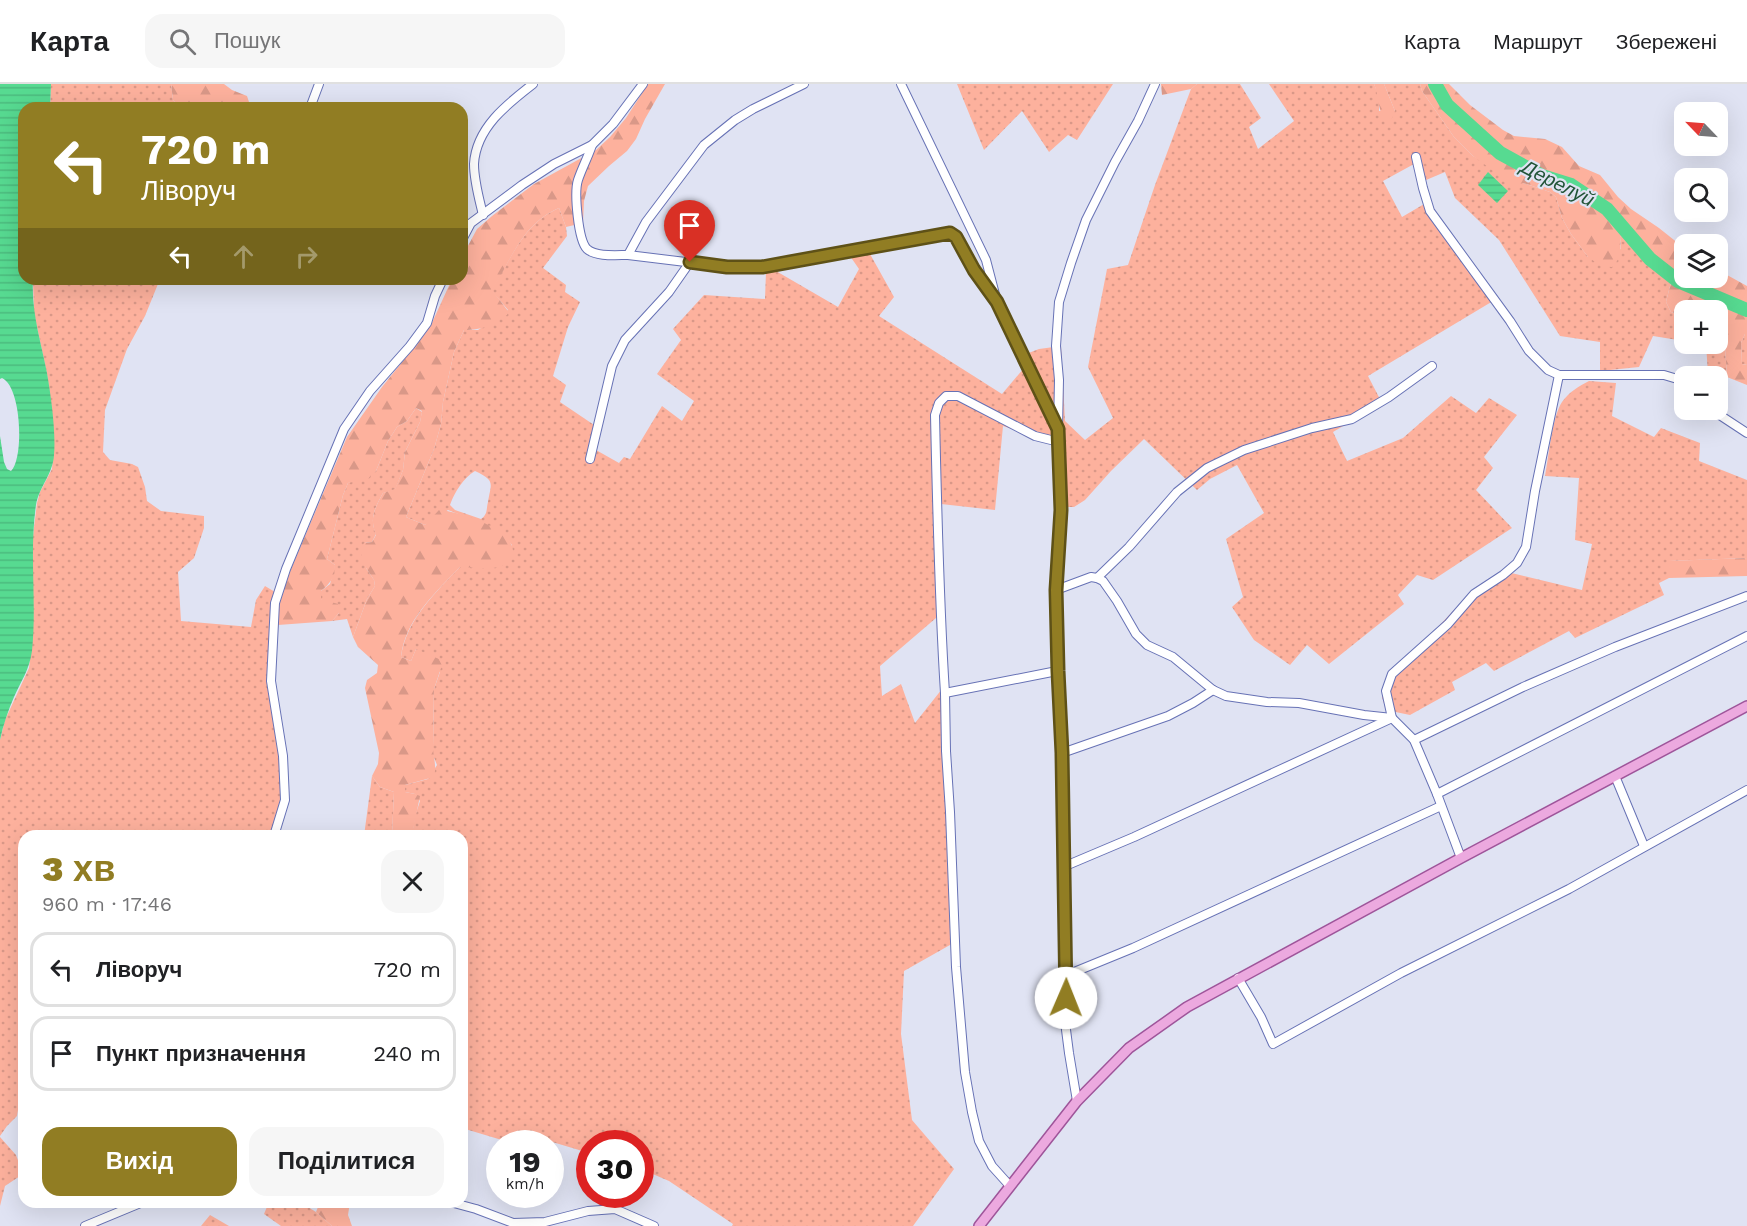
<!DOCTYPE html>
<html lang="uk">
<head>
<meta charset="utf-8">
<style>
  body { margin:0; font-family:"Work Sans",sans-serif; background:#f6f6f6; color:#202124; height:100vh; display:flex; flex-direction:column; font-size:22px; white-space:nowrap }
  * { box-sizing:border-box; margin:0 }
  p { font-size:20px; color:#757577 }
  .icon { flex:none; width:33px; height:33px; fill:none; stroke:currentColor; stroke-width:2; stroke-linecap:round; stroke-linejoin:round }
  .map { position:relative; flex:1; overflow:hidden }
  .sheet { position:absolute; left:18px; top:746px; width:450px; height:378px; display:flex; flex-direction:column; background:#fff; border-radius:18px; box-shadow:0 6px 24px #0002 }
  .sheet>* { flex:none }
  .top-card { position:absolute; left:18px; top:18px; width:450px; height:183px; border-radius:18px; box-shadow:0 6px 24px #0002; background:#917d23; color:#fff; overflow:hidden }
  .needle { width:39px; rotate:295deg }
  .fabs { position:absolute; left:1674px; top:18px; display:grid; gap:12px }
  .fabs a { display:grid; place-items:center; width:54px; height:54px; border-radius:12px; background:#fff; box-shadow:0 6px 24px #0002; font-size:30px }
  .speed { position:absolute; left:486px; top:1046px; display:flex; gap:12px; font-size:30px; font-weight:700; text-align:center }
  .speed>* { display:grid; place-content:center; width:78px; height:78px; border-radius:50%; background:#fff; box-shadow:0 6px 24px #0002; line-height:1 }
  .speed small { font-size:15px; font-weight:400 }
  .speed .limit { border:9px solid #d22; background:#fff; color:#111 }
  .pin { position:absolute; display:grid; place-items:center; width:51px; height:51px; color:#fff; margin:-62px -26px; border-radius:50% 50% 50% 0; rotate:-45deg; box-shadow:0 0 6px #0007 }
  .pin .icon { rotate:45deg }
  .me { position:absolute; width:66px; margin:-33px; rotate:1deg; stroke-linejoin:round; filter:drop-shadow(0 0 4px #0008) }
  .turn { display:flex; align-items:center; gap:21px; height:126px; padding:0 24px; font-size:27px }
  .turn .icon { width:78px; height:78px; stroke-width:2.5 }
  .turn b { display:block; font-size:42px; line-height:51px }
  .lanes { display:flex; align-items:center; height:57px; padding:0 24px; background:#0003; justify-content:center; gap:30px; direction:ltr }
  .lanes .off { opacity:.35 }
  .round { display:grid; place-items:center; flex:none; width:63px; height:63px; border-radius:18px; background:#f6f6f6 }
  .head { display:flex; align-items:center; justify-content:space-between; height:102px; padding:0 24px }
  h1 { font-size:36px; font-weight:800; line-height:45px; color:#917d23 }
  .button { display:flex; gap:12px; margin-top:auto; padding:12px 24px }
  .button a { flex:1; height:69px; border-radius:18px; background:#917d23; color:#fff; font-size:24px; font-weight:800; line-height:69px; text-align:center }
  .button a+a { background:#f6f6f6; color:#202124 }
  ul { padding:0; list-style:none }
  li { display:flex; align-items:center; gap:18px; height:75px; margin:0 12px 9px; padding:0 12px; border:3px solid #e0e0e0; border-radius:18px }
  li div { flex:1 }
  li b { display:block; font-size:22px }
  li em { font-style:normal }
  header { display:flex; align-items:center; gap:36px; box-sizing:border-box; height:84px; padding:0 30px; background:#fff; border-bottom:2px solid #e0e0e0 }
  header strong { font-size:28px }
  nav { display:flex; gap:33px; margin-inline-start:auto; font-size:21px }
  .search { width:420px; height:54px; background:#f6f6f6; display:flex; align-items:center; gap:15px; box-sizing:border-box; padding:0 21px; border-radius:18px; color:#757577; font-size:22px }
  .map>svg:first-child { display:block }
  .grass { fill:url(#grass-dots); fill-rule:evenodd }
  .forest { fill:url(#forest-firs) }
  .water { fill:url(#water-rules) }
  .lines { fill:none; stroke-linecap:round; stroke-linejoin:round }
  .river { stroke:#57da91; stroke-width:14 }
  .minor-casing { stroke:#6772b5; stroke-width:10 }
  .major-casing { stroke:#9e559a; stroke-width:12 }
  .minor { stroke:#fff; stroke-width:8 }
  .major { stroke:#eca9df; stroke-width:9 }
  .route-casing { stroke:#5e5117; stroke-width:15 }
  .route { stroke:#917d23; stroke-width:10 }
  .labels { text-anchor:middle; dominant-baseline:central; stroke-width:4.5; stroke-linejoin:round; paint-order:stroke }
  .water-label { font-size:20px; font-style:italic; fill:#215437; stroke:#e0e3f3 }
</style>
</head>
<body>
<header>
<strong>Карта</strong>
<div class="search"><svg class="icon" aria-label="search" viewBox="0 0 24 24"><circle cx="10" cy="10" r="6"/><path d="M15 15l6 6"/></svg>Пошук</div>
<nav><a>Карта</a><a>Маршрут</a><a>Збережені</a></nav>
</header>
<div class="map">
<svg width="1747" height="1142" viewBox="0 0 1747 1142">
  <defs>
    <pattern id="grass-dots" width="8" height="8" patternUnits="userSpaceOnUse" patternTransform="scale(1.5)"><rect width="8" height="8" fill="#fdb19d"/><path d="M2 2h.1M6 6h.1" fill="none" stroke="#d99888" stroke-width="1.8" stroke-linecap="round"/></pattern>
    <pattern id="forest-firs" width="22" height="20" patternUnits="userSpaceOnUse" patternTransform="scale(1.5)"><rect width="22" height="20" fill="#fdb19d"/><path d="M5 1l3.5 6h-7zM16 11l3.5 6h-7z" fill="#d99888"/></pattern>
    <pattern id="water-rules" width="6" height="5" patternUnits="userSpaceOnUse" patternTransform="scale(1.5)"><rect width="6" height="5" fill="#57da91"/><path d="M0 2.5h6" fill="none" stroke="#4bbb7e"/></pattern>
  </defs>
  <rect width="100%" height="100%" fill="#e0e3f3"/>
  <!-- grass -->
  <g class="grass">
    <path d="M51 0H171L173 16 181 24H50Z"/>
    <path d="M957 0H1113L1077 56 1068 51 1049 68 1022 27 984 66Z"/>
    <path d="M1197 0H1240L1261 34 1249 43 1258 65 1294 37 1269 0H1374L1379 12V27H1395L1384 0H1420L1422 7 1454 53 1473 72 1523 99 1550 108 1556 113 1562 134 1571 150 1588 173 1621 165 1620 153 1629 148 1673 190 1666 218 1671 228 1684 232V257L1653 252 1639 283 1600 287V258L1560 252 1499 156 1455 114 1445 88 1419 99 1414 80 1383 97 1402 133 1431 116 1435 129 1498 214 1368 292 1382 319 1333 348 1347 377 1403 354 1451 312 1476 329 1489 314 1517 331 1484 373 1493 384 1476 406 1512 444 1433 496 1417 491 1398 511 1404 520 1329 580 1307 561 1290 581 1254 556 1232 523 1243 513 1226 455 1264 429 1237 381 1210 395 1197 406 1144 355 1111 387 1085 416 1074 423H1054V359L1003 342 995 426 941 420 943 528 880 582 882 612 901 600 915 639 946 600 957 857 904 887 901 950 912 1036 954 1085 913 1142H732L733 1140 669 1097 641 1085 640 1059H590L589 1069 549 1057 547 1059H512L462 1044V752L412 751 415 732 420 717 415 710 405 708V701L428 695 437 681 433 671V662L434 605 440 588 416 565 411 577 401 573C406 536 435 509 460 483H498L512 461C495 440 473 436 448 426L425 441 406 433 434 365 441 340 443 318 454 268 464 246H478L508 226 491 206C512 175 522 140 559 124L566 143 567 152 543 184 566 201 565 208 580 218 568 243 553 292 566 301 560 318 600 345 596 366 619 379 624 373 630 375 662 322 682 337 694 317 657 290 681 256 673 245 704 211 765 215 766 188 776 187 838 223 859 185 850 172 870 170 894 213 879 232 1002 310 1024 284 1018 273 1039 265 1061 262 1065 337 1085 356 1113 334 1088 283 1107 185 1128 181 1155 101 1191 5ZM475 387C496 397 491 399 488 418 486 426 488 430 481 435L455 426 450 421C454 409 464 393 475 387Z"/>
    <path d="M33 195H160L145 232 127 265 105 326 103 368 110 376 132 380 138 383 145 403 147 417 161 427 204 432V444L194 474 178 488 181 537 251 543 256 516 265 502 280 511 275 596 277 626 287 687 277 751 24 752V933L21 939 24 944V1011L20 1014 17 1032 7 1042 0 1052V656L5 636 29 584 33 548V452L37 419 40 408 52 385 54 356 51 319 47 290 34 229Z"/>
    <path d="M1718 248 1725 263 1727 293 1708 290 1706 260H1702H1718Z"/>
    <path d="M1745 250H1747V281L1742 280 1741 259Z"/>
    <path d="M1589 297 1616 299 1612 332 1654 353 1661 344 1700 359 1699 377 1747 396V474L1669 477V494L1659 499 1664 511 1575 554 1569 547 1494 587 1486 579 1452 598 1455 606 1410 631 1386 626 1382 613 1386 595 1417 565 1473 506 1503 487 1582 506 1592 460 1575 456 1579 394 1545 392C1549 372 1552 333 1562 318 1569 308 1579 302 1589 297Z"/>
    <path d="M416 324 422 328 420 338 405 368 403 386 395 406 383 409C375 424 369 434 376 450L372 458 364 459 366 484 374 496 375 502 367 515 353 553 347 535 332 537 339 529 321 515V507L330 500 335 481 327 475 343 411 348 399 376 387 388 357 397 343 407 337Z"/>
    <path d="M372 692 380 703 394 708 392 751 364 752Z"/>
    <path d="M0 1053 16 1071 23 1090 5 1102 0 1122Z"/>
    <path d="M269 1118H300L316 1128 332 1142H281L264 1130Z"/>
    <path d="M210 1131 229 1142H201Z"/>
  </g>
  <!-- forest -->
  <g class="forest">
    <path d="M171 0H224L232 6 247 12 249 18 217 24H181L173 16Z"/>
    <path d="M648 0H665L645 35 636 55 627 67 609 82 588 102 584 117 583 139 566 143 559 124C522 140 512 175 492 206L508 227 507 231C491 241 484 246 464 246L454 268 443 318 441 340 434 365 406 433 425 441 439 426C457 427 514 444 513 468 512 474 509 479 502 482 490 486 473 483 460 483 435 509 405 536 401 573L411 577 416 565 439 575 442 581 434 605 433 662C433 673 437 681 434 693L405 701V708L415 710 420 712 412 751H392L394 708 380 703 372 692 378 680 379 669 365 604 367 596 377 589 378 581 358 563 353 553 367 515 375 502 374 496 366 484 362 473 361 464 364 459 372 458 376 451C369 434 375 424 383 409L395 405 403 386 405 368 420 338 422 327 416 324 407 337 397 343 388 357 376 387 368 395 348 399 343 411 327 475 335 481C335 493 330 500 321 507V515L338 520 339 529 332 537 278 541 280 511 347 353 382 303 424 251 431 241 452 195H462V173L477 145 492 132 534 100 596 66 610 53 626 34Z"/>
    <path d="M1161 0H1197L1191 5 1162 11Z"/>
    <path d="M1374 0H1384L1395 27 1392 34 1384 37C1378 25 1379 12 1374 0Z"/>
    <path d="M1420 0H1449L1470 21 1503 46 1514 52 1545 55 1562 63 1579 82 1600 91 1618 113 1631 125 1659 144 1684 164V194H1718V186L1747 202V250H1745L1741 259 1742 280 1747 281V301L1727 293 1725 263 1718 248V226H1684V232L1671 228 1666 218 1673 190 1629 148 1620 153C1621 167 1622 173 1612 183L1601 182 1588 173 1571 150 1562 134 1556 113 1550 108 1523 99 1514 102 1473 72 1454 53 1422 7Z"/>
    <path d="M1747 474V492L1669 494 1668 477Z"/>
    <path d="M320 1118H350L348 1131 352 1142H332L316 1128Z"/>
  </g>
  <!-- water -->
  <g class="water">
    <path d="M0 0H51L50 24H24V195H33C31 227 41 258 47 289 51 312 56 348 54 371 53 390 39 403 36 421 29 470 37 518 32 567 29 587 22 595 14 613 8 627 3 641 0 656V352L4 378 7 385 11 387C24 375 22 303 2 294L0 295Z"/>
    <path d="M1488 88 1508 107 1497 119 1478 101Z"/>
  </g>
  <g class="lines">
    <!-- river -->
    <path class="river" d="M1435 0 1447 21 1500 69 1542 92 1571 101 1607 125 1650 175 1678 197 1747 226"/>
    <!-- minor casing -->
    <g class="minor-casing">
      <g id="minor">
        <path d="M901 0 986 176 997 218 1058 345 1061 426 1056 506 1057 587 1062 669 1064 815 1067 891 1065 938 1069 969 1077 1017"/>
        <path d="M310 24 319 0"/>
        <path d="M592 61C588 73 582 84 578 96 574 108 578 156 587 165 596 173 616 171 628 171L646 138 704 61 735 36 753 25 804 0"/>
        <path d="M1416 73 1423 104 1430 127 1510 237 1529 267 1548 286 1559 291H1664L1684 297"/>
        <path d="M483 131C479 114 474 97 474 80 476 44 507 20 533 0"/>
        <path d="M462 156 471 139 522 101 554 80 592 61 613 40 643 0"/>
        <path d="M628 171 727 183H762L950 149 956 153 974 186 993 212"/>
        <path d="M1712 326 1747 349"/>
        <path d="M1058 344 1059 296 1056 262 1059 218 1071 179 1086 136 1115 78 1138 37 1155 0"/>
        <path d="M590 375 612 282 625 256 669 208 690 178"/>
        <path d="M1097 494 1129 463 1177 408 1207 384 1244 366 1312 344 1352 335 1389 313 1432 282"/>
        <path d="M1056 506 1091 493 1097 494 1103 497 1117 517 1136 550 1147 561 1173 573 1213 606 1226 612 1267 618 1299 619 1364 631 1392 634 1414 656 1437 710 1461 774"/>
        <path d="M945 609C939 516 937 424 935 331L939 319 946 312H958L1035 352 1059 358"/>
        <path d="M1414 656 1523 603 1615 563 1747 512"/>
        <path d="M1062 669 1168 632 1193 619 1213 606"/>
        <path d="M1615 692 1644 762"/>
        <path d="M1437 710 1747 552"/>
        <path d="M274 752 285 716 283 672 271 597 275 519 286 485 344 345 370 307 410 262 427 239 435 212 443 195"/>
        <path d="M1063 783 1134 753 1392 634 1386 607 1392 590 1448 540 1474 510 1503 491 1517 479 1526 463 1535 407 1559 291"/>
        <path d="M1067 891 1133 864 1441 722"/>
        <path d="M1238 894 1261 933 1273 960 1401 889 1569 805 1747 706"/>
        <path d="M1010 1102 992 1082 979 1057 972 1028 965 988 956 883 950 728 946 667 945 609 1057 587"/>
        <path d="M450 1118 476 1125 513 1139 545 1138 588 1127 615 1125 654 1142"/>
        <path d="M85 1142 143 1118"/>
      </g>
    </g>
    <!-- major casing -->
    <g class="major-casing">
      <path id="major" d="M979 1142 1077 1017 1129 964 1187 923 1461 774 1747 622"/>
    </g>
    <!-- minor -->
    <use href="#minor" class="minor"/>
    <!-- major -->
    <use href="#major" class="major"/>
  </g>
  <g class="lines">
    <!-- route casing -->
    <g class="route-casing">
      <path id="route" d="M690 178 727 183H762L950 149 956 153 974 186 997 218 1058 345 1061 426 1056 506 1058 587 1062 669 1066 914"/>
    </g>
    <!-- route -->
    <use href="#route" class="route"/>
  </g>
  <g class="labels">
    <!-- water labels -->
    <g class="water-label">
      <text transform="translate(1558 99) rotate(27)">Дерелуй</text>
    </g>
  </g>
</svg>
<div class="fabs">
<a><svg class="needle" viewBox="-14 -14 28 28"><path d="M0-13l5 13h-10z" fill="#e53935"/><path d="M0 13l5-13h-10z" fill="#757577"/></svg></a>
<a><svg class="icon" aria-label="search" viewBox="0 0 24 24"><circle cx="10" cy="10" r="6"/><path d="M15 15l6 6"/></svg></a>
<a><svg class="icon" aria-label="layers" viewBox="0 0 24 24"><path d="M12 4l9 5-9 5-9-5zM3 14l9 5 9-5"/></svg></a>
<a>+</a>
<a>−</a>
</div>
<div class="speed"><div>19<small>km/h</small></div><div class="limit">30</div></div>
<div class="pin" style="left:690px;top:178px;background:#d93025"><svg class="icon" aria-label="arrive" viewBox="0 0 24 24"><path d="M6 21V4h12l-3 4 3 4H6"/></svg></div>
<svg class="me" style="left:1066px;top:914px" viewBox="-20 -20 40 40"><circle r="19" fill="#fff"/><path d="M0-13L10 11 0 6-10 11z" fill="#917d23"/></svg>
<div class="top-card">
<div class="turn"><svg class="icon" aria-label="left" viewBox="0 0 24 24"><path d="M17 20v-9H6M10 6l-5 5 5 5"/></svg><div><b>720 m</b>Ліворуч</div></div>
<div class="lanes"><svg class="icon" aria-label="left" viewBox="0 0 24 24"><path d="M17 20v-9H6M10 6l-5 5 5 5"/></svg><svg class="icon off" aria-label="ahead" viewBox="0 0 24 24"><path d="M12 20V5M6 11l6-6 6 6"/></svg><svg class="icon off" aria-label="right" viewBox="0 0 24 24"><path d="M7 20v-9h11M14 6l5 5-5 5"/></svg></div>
</div>
<section class="sheet">
<div class="head"><div><h1>3 хв</h1><p>960 m · 17:46</p></div><a class="round"><svg class="icon" aria-label="close" viewBox="0 0 24 24"><path d="M6 6l12 12M18 6L6 18"/></svg></a></div>
<ul>
<li><svg class="icon" aria-label="left" viewBox="0 0 24 24"><path d="M17 20v-9H6M10 6l-5 5 5 5"/></svg><div><b>Ліворуч</b></div><em>720 m</em></li>
<li><svg class="icon" aria-label="arrive" viewBox="0 0 24 24"><path d="M6 21V4h12l-3 4 3 4H6"/></svg><div><b>Пункт призначення</b></div><em>240 m</em></li>
</ul>
<div class="button"><a>Вихід</a><a>Поділитися</a></div>
</section>
</div>
</body>
</html>
